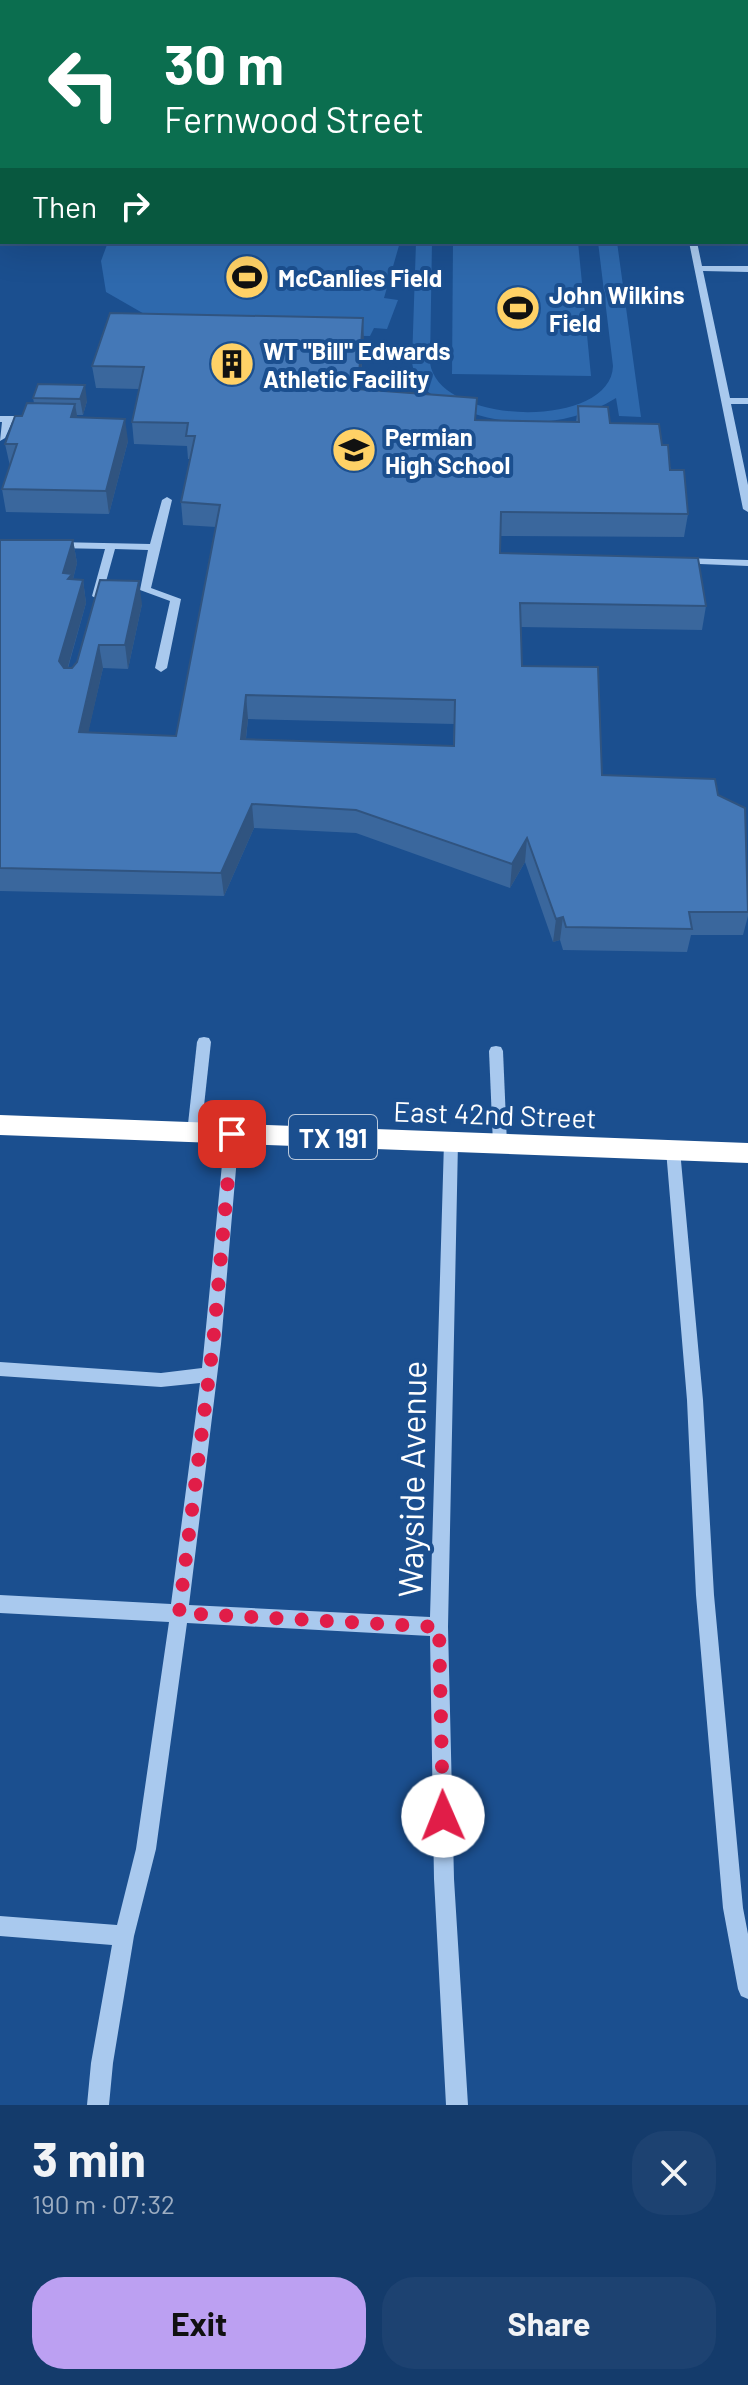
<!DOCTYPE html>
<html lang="en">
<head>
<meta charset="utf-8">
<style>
  body { margin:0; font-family:Barlow,sans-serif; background:#1d4271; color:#f1f3f6; height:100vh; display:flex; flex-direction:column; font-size:30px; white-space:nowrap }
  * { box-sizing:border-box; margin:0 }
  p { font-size:26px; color:#9dadc1 }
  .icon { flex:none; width:44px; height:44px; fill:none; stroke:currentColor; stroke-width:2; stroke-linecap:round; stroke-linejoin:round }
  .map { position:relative; height:2105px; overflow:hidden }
  .panel { display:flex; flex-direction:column; background:#143b6b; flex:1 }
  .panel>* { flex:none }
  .banner { position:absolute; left:0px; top:0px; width:748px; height:244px; box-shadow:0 8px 32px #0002,0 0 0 2px #33557e; background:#0b6e4f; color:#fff; overflow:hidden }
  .pin { position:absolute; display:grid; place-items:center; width:68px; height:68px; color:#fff; margin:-34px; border-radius:16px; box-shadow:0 4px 12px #0006 }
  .me { position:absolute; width:88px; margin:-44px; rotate:359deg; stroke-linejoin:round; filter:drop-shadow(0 0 6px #0008) }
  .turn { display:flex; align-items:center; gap:28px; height:168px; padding:0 32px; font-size:36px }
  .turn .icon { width:104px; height:104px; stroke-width:2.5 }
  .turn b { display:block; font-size:56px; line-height:68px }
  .then { display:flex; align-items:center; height:76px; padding:0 32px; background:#0003; gap:16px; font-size:30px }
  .round { display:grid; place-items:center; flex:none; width:84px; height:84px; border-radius:32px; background:#1d4271 }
  .summary { display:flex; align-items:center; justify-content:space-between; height:136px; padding:0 32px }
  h1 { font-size:48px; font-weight:700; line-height:60px }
  .cta { display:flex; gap:16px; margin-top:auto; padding:16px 32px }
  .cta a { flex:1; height:92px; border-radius:32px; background:#bca0f2; color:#111; font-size:32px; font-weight:700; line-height:92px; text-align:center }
  .cta a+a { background:#1d4271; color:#f1f3f6 }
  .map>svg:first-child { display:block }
  .green { fill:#2e69ad }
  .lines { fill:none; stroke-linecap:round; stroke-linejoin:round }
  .minor { fill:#a9c9ee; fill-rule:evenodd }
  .highway { fill:#fff; fill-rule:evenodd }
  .wall { fill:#3a679d; fill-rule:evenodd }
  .shaded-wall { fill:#305480 }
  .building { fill:#4478b7; stroke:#305480; stroke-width:2; fill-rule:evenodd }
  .route { stroke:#e11d48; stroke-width:14; stroke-dasharray:0 25.2 }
  .labels { text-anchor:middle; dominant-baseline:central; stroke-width:8; stroke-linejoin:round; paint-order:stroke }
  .far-poi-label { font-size:24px; font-weight:bold; fill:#fff; stroke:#1b4f8f; text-anchor:start }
  .shield { fill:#1b4f8f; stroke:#bbcadd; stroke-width:2 }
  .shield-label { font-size:26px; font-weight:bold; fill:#fff }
  .street-label { font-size:28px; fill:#fff; stroke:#1b4f8f }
  .near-street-label { font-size:34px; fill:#fff; stroke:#1b4f8f }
</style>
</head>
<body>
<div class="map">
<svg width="748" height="2105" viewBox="0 0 748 2105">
  <rect width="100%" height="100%" fill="#1b4f8f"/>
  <!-- green -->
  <g class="green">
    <path d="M108 242H400L384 298 398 300 387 329 374 328 370 336 226 334 160 323 106 292 101 261Z"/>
    <path d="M416 242H432L430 363C439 426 611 430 613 366L598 242H617L641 417 619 416 616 398C567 429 503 429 451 405 431 396 415 386 412 362Z"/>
    <path d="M453 242H578L591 376 452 374Z"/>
  </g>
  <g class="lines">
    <!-- minor -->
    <g class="minor">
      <path d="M641 0H647L648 2H642Z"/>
      <rect x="0" y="108" width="2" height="4"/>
      <rect x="746" y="117" width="2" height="4"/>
      <rect x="0" y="153" width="2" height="4"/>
      <rect x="746" y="164" width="2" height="4"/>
      <path d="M689 242H697L702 266H748V272L703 271 730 398H748V404H731L748 485V512L743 509Z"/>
      <path d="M0 416H32L37 419 32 422H12L5 438 0 441 2 422H0Z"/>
      <path d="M167 497 172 500 151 588 181 599 167 668 161 672 155 668 170 601 140 590 148 550 115 549 102 596 97 599 92 596 105 549 56 548 51 545 56 542 150 544 162 500Z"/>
      <path d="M680 558 748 560V566L676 563V559Z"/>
      <path d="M204 1037 209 1038 211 1042 201 1133 199 1137H189L187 1133 197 1042 199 1038Z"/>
      <path d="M496 1046 501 1047 503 1051 507 1144 505 1148H495L493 1144 489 1051 491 1047Z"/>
      <path d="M232 1128 237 1130 239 1134 221 1344 189 1605 430 1617 444 1142 446 1138H456L458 1142 448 1627 454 1879 468 2105H446L434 1879 430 1636 187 1623 156 1849 134 1936 113 2063 109 2105H87L91 2063 112 1945 0 1936V1916L117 1925 136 1849 169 1622 0 1613V1595L171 1604 200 1383 161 1387 0 1376V1362L161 1373 202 1368 225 1134 227 1130Z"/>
      <path d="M673 1144 678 1146 680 1150 703 1400 714 1595 743 1908 748 1934V1999L741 1996 738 1989 723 1908 696 1595 687 1400 666 1150 668 1146Z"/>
    </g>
    <!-- highway -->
    <path class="highway" d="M0 1115 748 1143V1163L0 1135Z"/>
  </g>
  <!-- wall -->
  <g class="wall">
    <path d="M364 340 360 389 475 420 576 422 578 406 610 423 662 445 688 514 684 537 500 536V553L706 606 702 630 521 627 522 666 602 775 718 795 748 881V916L743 935H691L687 952 563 950 560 940 553 942 525 862 510 888 356 833 254 828 224 896 0 891V540H73L77 563 73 579 83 580 86 603 68 668H72L142 604 128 669 103 668 88 732 176 736 216 527 183 525 181 502 190 459H188L187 446 134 444 132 422 139 389 96 388 92 366ZM248 719 454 724 453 746 246 739Z"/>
    <path d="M38 384 87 401 83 415H77V417L128 441 109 514 6 512 2 489 10 466 5 444 22 416 34 403 33 398Z"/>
  </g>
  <!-- shaded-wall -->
  <g class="shaded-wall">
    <path d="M363 318 364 340 358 411V389Z"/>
    <path d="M85 385 87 401 83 415 80 399Z"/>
    <path d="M75 404 79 427 71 417Z"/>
    <path d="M125 419 128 441 109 514 106 491Z"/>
    <path d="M73 540 77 563 73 579 72 603 63 573Z"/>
    <path d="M83 580 86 603 63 684 59 661Z"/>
    <path d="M139 581 142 604 128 669 125 645Z"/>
    <path d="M99 645 103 668 83 756 79 732Z"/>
    <path d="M246 695 248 719 243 763 241 739Z"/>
    <path d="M252 804 254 828 224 896 221 873Z"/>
    <path d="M527 838 525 862 510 888 512 864Z"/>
    <path d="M563 917 560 940 553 942 556 919Z"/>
  </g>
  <!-- building -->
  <g class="building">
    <path d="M110 313 363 318 358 389 477 398 475 420 579 422 578 406 608 407 610 423 659 424 662 445H668L670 470H684L688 514 501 512 500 553 698 558 706 606 520 603 522 666 598 667 602 775 715 779 718 795 745 808 748 912H689L692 929 566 927 563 917 556 919 527 838 512 864 356 810 252 804 221 873 0 868V540H73L63 573 72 574 68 579 83 580 59 661 64 668H72L77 662 100 580 139 581 125 645H99L79 732 176 736 220 505 181 502 195 436H186L188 423 132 422 144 367 92 366ZM246 695 455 700 454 746 241 739Z"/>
    <path d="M38 384 85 385 80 399 33 398Z"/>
    <path d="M27 403 75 404 71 417 125 419 106 491 2 489 17 444H5L15 416H22Z"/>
  </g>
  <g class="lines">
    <!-- route -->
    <path class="route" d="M232 1134 213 1344 179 1613 439 1627 443 1816"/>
  </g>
  <!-- icons -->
  <defs>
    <g id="stadium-disc" transform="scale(2.3)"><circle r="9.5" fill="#ffd166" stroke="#1b4f8f"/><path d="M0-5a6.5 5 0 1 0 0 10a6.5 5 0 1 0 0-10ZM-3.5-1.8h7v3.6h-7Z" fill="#111"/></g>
    <g id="building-disc" transform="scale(2.3)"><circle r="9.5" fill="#ffd166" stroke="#1b4f8f"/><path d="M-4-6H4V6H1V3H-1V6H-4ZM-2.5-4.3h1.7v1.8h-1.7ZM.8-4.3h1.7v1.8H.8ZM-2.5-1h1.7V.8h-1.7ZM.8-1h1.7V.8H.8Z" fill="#111"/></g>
    <g id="school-disc" transform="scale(2.3)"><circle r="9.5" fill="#ffd166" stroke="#1b4f8f"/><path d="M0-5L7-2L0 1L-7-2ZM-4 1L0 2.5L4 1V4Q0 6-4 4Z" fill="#111"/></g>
  </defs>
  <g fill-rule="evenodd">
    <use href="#stadium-disc" x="247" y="277"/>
    <use href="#stadium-disc" x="518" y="308"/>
    <use href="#building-disc" x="232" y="364"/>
    <use href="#school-disc" x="354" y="450"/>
  </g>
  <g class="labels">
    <!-- far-poi labels -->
    <g class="far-poi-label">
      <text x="278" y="277">McCanlies Field</text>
      <text x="549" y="294">John Wilkins<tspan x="549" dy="28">Field</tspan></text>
      <text x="263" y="350">WT "Bill" Edwards<tspan x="263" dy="28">Athletic Facility</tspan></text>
      <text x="385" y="436">Permian<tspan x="385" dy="28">High School</tspan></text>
    </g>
    <!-- shield labels -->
    <rect class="shield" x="289" y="1115" width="88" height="44" rx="6"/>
    <g class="shield-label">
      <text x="333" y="1137">TX 191</text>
    </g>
    <!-- street labels -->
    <g class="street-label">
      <text transform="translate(495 1114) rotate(2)">East 42nd Street</text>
    </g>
    <!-- near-street labels -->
    <g class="near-street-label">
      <text transform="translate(411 1479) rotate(-89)">Wayside Avenue</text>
    </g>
  </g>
</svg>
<div class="pin" style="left:232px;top:1134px;background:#d93025"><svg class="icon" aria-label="arrive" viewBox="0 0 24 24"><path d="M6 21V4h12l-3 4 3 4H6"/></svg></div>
<svg class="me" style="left:443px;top:1816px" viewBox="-20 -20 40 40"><circle r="19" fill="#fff"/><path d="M0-13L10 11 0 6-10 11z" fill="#e11d48"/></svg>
<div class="banner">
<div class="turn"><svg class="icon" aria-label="left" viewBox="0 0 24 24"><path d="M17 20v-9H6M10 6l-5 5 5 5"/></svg><div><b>30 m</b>Fernwood Street</div></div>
<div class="then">Then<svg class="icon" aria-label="right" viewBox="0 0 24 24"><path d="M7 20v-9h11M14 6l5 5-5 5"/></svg></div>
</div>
</div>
<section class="panel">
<div class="summary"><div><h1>3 min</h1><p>190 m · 07:32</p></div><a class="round"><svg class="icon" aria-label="close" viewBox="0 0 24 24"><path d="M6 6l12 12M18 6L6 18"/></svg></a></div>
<div class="cta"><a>Exit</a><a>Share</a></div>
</section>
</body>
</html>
